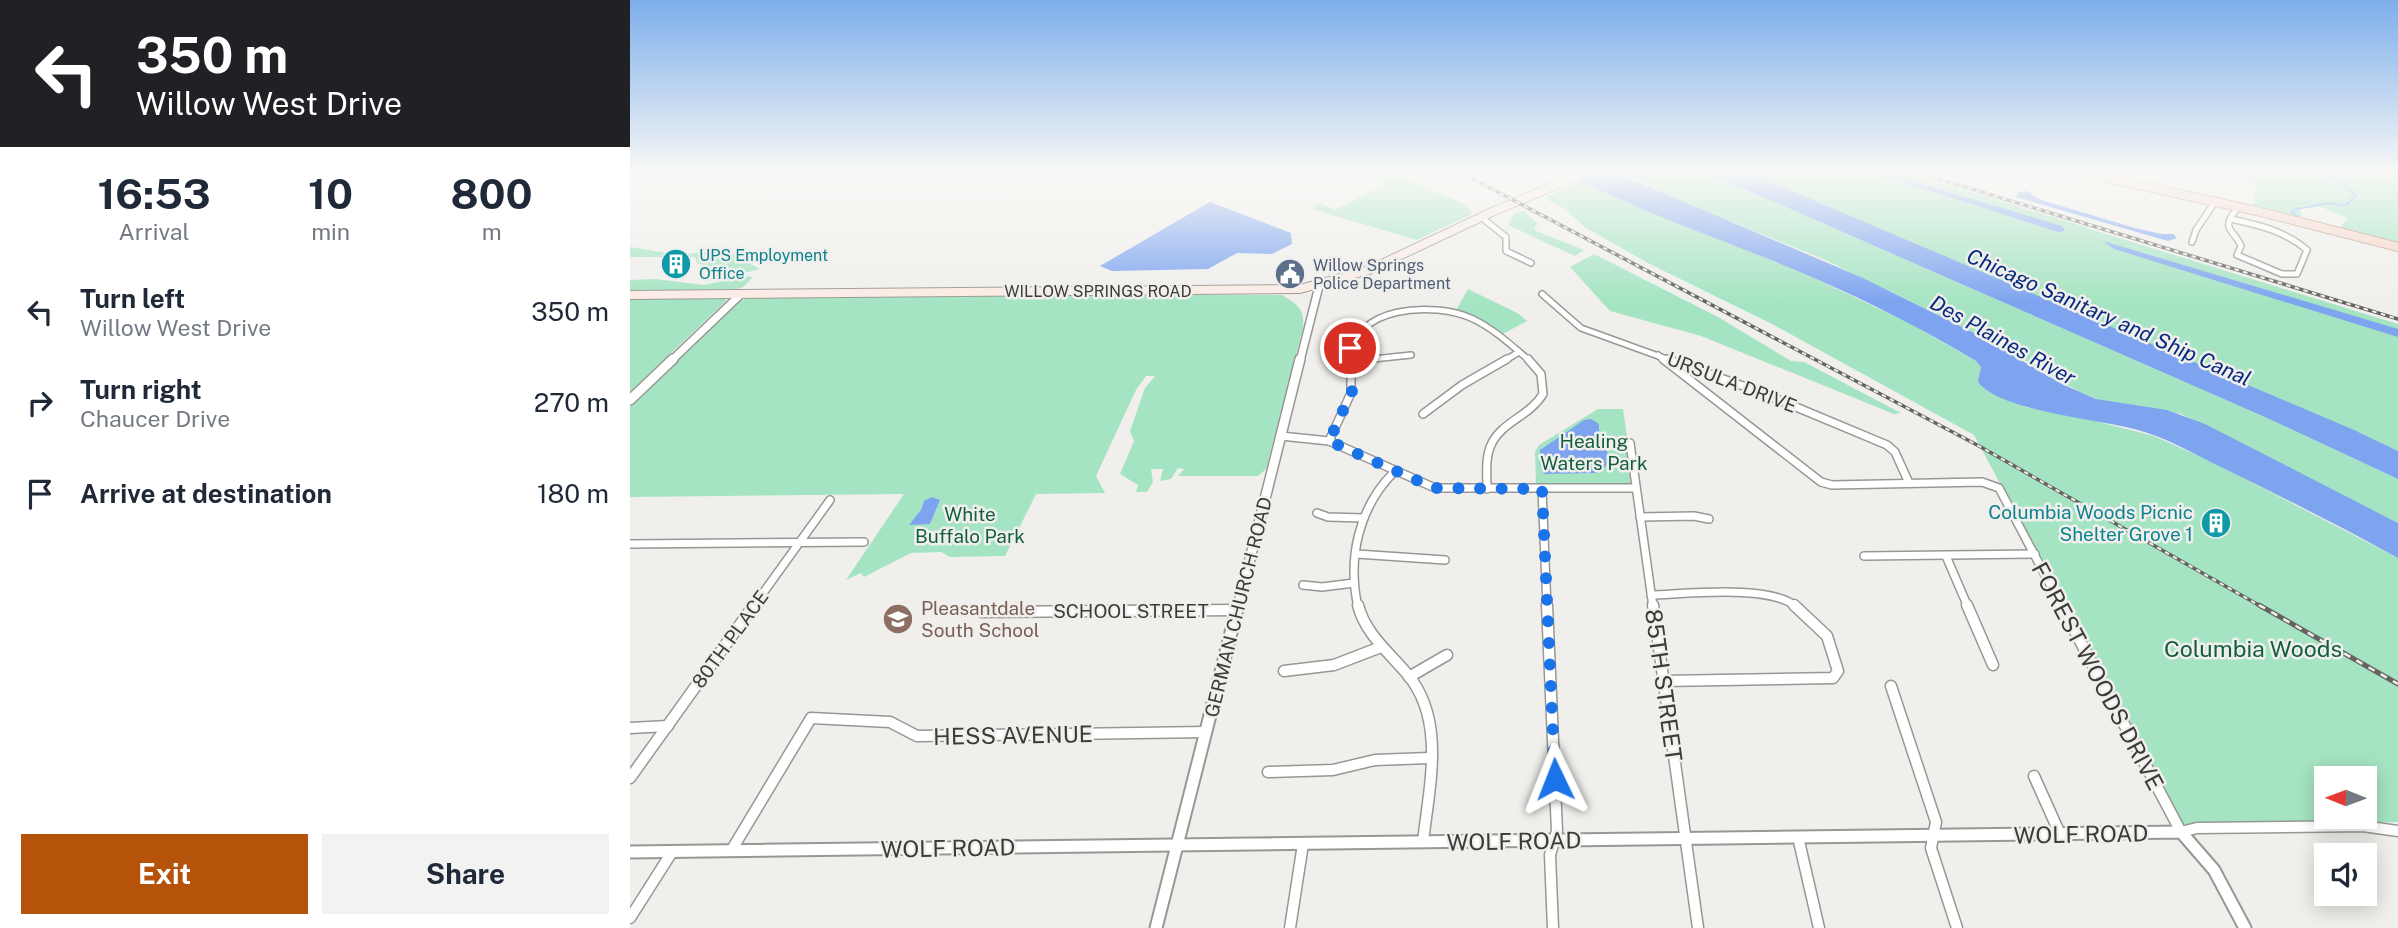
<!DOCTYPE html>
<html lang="en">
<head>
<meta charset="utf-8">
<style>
  body { margin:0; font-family:"Public Sans",sans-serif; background:#f2f2f3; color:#1f2937; height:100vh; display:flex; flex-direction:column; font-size:26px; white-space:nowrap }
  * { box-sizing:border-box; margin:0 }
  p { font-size:23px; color:#747a83 }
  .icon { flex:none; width:38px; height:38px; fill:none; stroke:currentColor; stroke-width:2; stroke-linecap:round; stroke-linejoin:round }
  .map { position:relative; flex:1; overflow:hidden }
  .drawer { display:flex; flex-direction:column; background:#fff; width:630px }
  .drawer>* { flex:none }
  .hud { background:#202124; color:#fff; overflow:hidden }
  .needle { width:46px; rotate:271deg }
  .fabs { position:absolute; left:1684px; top:766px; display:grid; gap:14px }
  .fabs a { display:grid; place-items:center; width:63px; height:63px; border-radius:0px; background:#fff; box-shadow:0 4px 18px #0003; font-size:35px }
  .pin { position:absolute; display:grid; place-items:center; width:60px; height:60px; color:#fff; margin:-30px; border:4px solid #fff; border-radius:50%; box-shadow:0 2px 7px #0007 }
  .me { position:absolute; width:77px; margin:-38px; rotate:358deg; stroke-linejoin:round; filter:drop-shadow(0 0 5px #0008) }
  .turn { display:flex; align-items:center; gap:24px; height:147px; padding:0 21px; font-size:32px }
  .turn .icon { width:91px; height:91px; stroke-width:2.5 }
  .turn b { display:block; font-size:49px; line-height:60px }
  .eta { display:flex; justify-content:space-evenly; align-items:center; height:119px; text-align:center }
  .eta b { font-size:42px; font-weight:700; line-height:49px }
  .primary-button { display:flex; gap:14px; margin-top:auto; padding:14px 21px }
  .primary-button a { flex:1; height:80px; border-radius:0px; background:#b45309; color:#fff; font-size:28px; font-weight:700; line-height:80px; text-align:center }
  .primary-button a+a { background:#f2f2f3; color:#1f2937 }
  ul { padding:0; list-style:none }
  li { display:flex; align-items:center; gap:21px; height:91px; padding:0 21px }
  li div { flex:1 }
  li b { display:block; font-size:26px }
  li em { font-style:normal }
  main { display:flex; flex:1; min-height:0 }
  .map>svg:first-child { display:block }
  .green { fill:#a5e4c2; fill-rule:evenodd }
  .water { fill:#7ea4f0 }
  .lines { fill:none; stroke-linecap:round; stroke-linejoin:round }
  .stream { stroke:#7ea4f0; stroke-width:2 }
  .minor-far2-casing { stroke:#989794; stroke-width:8 }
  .minor-far1-casing { stroke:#989794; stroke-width:10 }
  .minor-casing { stroke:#989794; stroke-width:13 }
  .tertiary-far2-casing { stroke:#989794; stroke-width:10 }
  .tertiary-far1-casing { stroke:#989794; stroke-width:12 }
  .tertiary-casing { stroke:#989794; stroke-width:15 }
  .secondary-casing { stroke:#989794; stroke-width:10 }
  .primary-casing { stroke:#b38e80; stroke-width:10 }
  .minor-far2 { stroke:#fff; stroke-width:5 }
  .minor-far1 { stroke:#fff; stroke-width:7 }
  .minor { stroke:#fff; stroke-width:10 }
  .tertiary-far2 { stroke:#fff; stroke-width:7 }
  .tertiary-far1 { stroke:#fff; stroke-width:9 }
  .tertiary { stroke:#fff; stroke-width:11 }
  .secondary { stroke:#fbebe4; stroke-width:8 }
  .primary { stroke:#f8d6c9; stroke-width:8 }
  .rail-far1-casing { stroke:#646362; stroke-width:3.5 }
  .rail-casing { stroke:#646362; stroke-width:5 }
  .rail-far1 { stroke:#f0efec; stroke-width:2; stroke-dasharray:4.5; stroke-linecap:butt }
  .rail { stroke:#f0efec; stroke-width:2.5; stroke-dasharray:7; stroke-linecap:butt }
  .route { stroke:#1a73e8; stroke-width:12; stroke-dasharray:0 21.6 }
  .labels { text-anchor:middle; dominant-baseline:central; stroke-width:5; stroke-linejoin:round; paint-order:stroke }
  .far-culture-label { font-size:16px; fill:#0d838f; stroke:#f0efec; text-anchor:start }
  .far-service-label { font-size:16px; fill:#4e5e75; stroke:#f0efec; text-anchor:start }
  .far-street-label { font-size:16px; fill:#3c3b3a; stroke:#f0efec }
  .street-label { font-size:19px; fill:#3c3b3a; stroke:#f0efec }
  .park-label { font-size:19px; fill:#105f3f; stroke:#f0efec }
  .culture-label { font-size:19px; fill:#0d838f; stroke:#f0efec; text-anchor:end }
  .education-label { font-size:19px; fill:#785e54; stroke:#f0efec; text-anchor:start }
  .water-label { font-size:21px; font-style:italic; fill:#072a80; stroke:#f0efec }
  .near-park-label { font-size:23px; fill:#105f3f; stroke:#f0efec }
  .near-street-label { font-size:23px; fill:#3c3b3a; stroke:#f0efec }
</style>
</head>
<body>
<main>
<section class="drawer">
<div class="hud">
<div class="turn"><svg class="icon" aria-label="left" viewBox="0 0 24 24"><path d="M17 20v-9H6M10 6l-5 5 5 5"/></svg><div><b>350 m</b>Willow West Drive</div></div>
</div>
<div class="eta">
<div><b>16:53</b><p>Arrival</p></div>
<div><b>10</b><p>min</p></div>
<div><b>800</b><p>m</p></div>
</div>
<ul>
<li><svg class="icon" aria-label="left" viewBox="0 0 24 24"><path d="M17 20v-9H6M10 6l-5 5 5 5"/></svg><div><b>Turn left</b><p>Willow West Drive</p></div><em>350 m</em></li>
<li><svg class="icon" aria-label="right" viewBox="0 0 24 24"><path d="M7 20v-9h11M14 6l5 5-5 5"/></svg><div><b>Turn right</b><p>Chaucer Drive</p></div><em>270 m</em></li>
<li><svg class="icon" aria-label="arrive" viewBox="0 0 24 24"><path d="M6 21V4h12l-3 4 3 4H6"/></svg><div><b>Arrive at destination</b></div><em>180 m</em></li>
</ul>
<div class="primary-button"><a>Exit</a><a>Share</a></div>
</section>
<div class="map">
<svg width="1768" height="928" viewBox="0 0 1768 928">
  <rect width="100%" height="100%" fill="#f0efec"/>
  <!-- green -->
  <g class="green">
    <path d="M737 172H761L836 205 842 214 787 240 682 209 690 203 704 210 755 184 740 176 743 174Z"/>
    <path d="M991 172H1076L1637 418 1768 479V523L1551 414 1472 401 1448 391 1366 344 1270 296 1193 259 1065 207Z"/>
    <path d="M1117 172H1275L1455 227 1457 225V228L1768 324V451Z"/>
    <path d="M1576 172H1768V246L1708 229 1718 218 1686 205 1669 206 1672 216 1659 217 1617 206 1625 203 1626 183Z"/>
    <path d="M952 182 1184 278 1277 322 1346 361 1395 407 1441 415 1524 436 1578 460 1768 558V822L1553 824 1344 435 1142 324 1020 264 956 228 935 209 914 198ZM1696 779H1734V817H1696Z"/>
    <path d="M893 211 907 223 904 230 954 250 945 256 878 225 884 214Z"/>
    <path d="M0 247 50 255 87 250 84 255 93 249 130 269 77 282 91 277 93 273 67 263 65 257H0Z"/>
    <path d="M964 254 1088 317 1161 361 1174 362 1271 413 1264 414 1071 336 980 311 940 267Z"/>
    <path d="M115 276 123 277 113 287 101 291 0 293V280L25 279 74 285Z"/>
    <path d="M838 289 889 314 897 321 871 335 825 312Z"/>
    <path d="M472 295H652C668 305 675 309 673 328L636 469 628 476H548L554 469 548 468 541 479 530 481 533 469H521L523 482 517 492H506L508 485 490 474 504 441 500 431 515 388 525 376H516L506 390 466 476 475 493 406 494 375 556 320 557 311 552 281 553 234 577 231 573 216 580 274 494 0 497V405L109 301 118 298Z"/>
    <path d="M95 298 96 301 0 392V299Z"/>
    <path d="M968 409H993L999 450 1000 485 906 487 905 452 909 445Z"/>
  </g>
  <!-- water -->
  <g class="water">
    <path d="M933 172H943L959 179 961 178 948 172H984L1233 278 1346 334 1432 384 1466 399 1537 410 1575 424 1768 523V558C1712 527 1654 498 1597 470 1567 456 1537 437 1504 429 1467 419 1370 411 1348 382L1351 367 1346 361C1294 330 1240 302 1184 278 1101 242 1013 214 933 172Z"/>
    <path d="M1076 172H1117L1724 430 1768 451V479L1637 418Z"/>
    <path d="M1241 172H1252L1432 226 1435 231 1428 232Z"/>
    <path d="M1397 191 1411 200 1505 228 1531 234H1543L1547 238 1538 241 1386 197 1389 192Z"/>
    <path d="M580 202 661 233 662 244 642 254 607 253 578 269 482 271 470 266Z"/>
    <path d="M1473 241 1768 329V337L1484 249Z"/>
    <path d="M961 419 969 424V434C975 444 982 457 975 468L966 473 914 474 909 463 910 450 954 420Z"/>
    <path d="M302 497 310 500 300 524 279 525 291 510 294 501Z"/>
  </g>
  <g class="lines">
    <!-- stream -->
    <path class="stream" d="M1668 217 1662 212 1666 209 1701 203 1715 206 1726 195 1697 172"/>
    <!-- minor-far2 casing -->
    <g class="minor-far2-casing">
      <g id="minor-far2">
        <path d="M851 217 876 237V251L901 263"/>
        <path d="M1601 219C1629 225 1655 231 1677 250L1667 274H1652L1607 255 1611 246C1604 229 1590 230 1606 210"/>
        <path d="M1562 242 1566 230 1585 202"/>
        <path d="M912 294 951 328 1042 361"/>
        <path d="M1028 355 1035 361"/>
        <path d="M721 361C720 305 805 301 843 319 864 329 882 346 900 361"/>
        <path d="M724 361 781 355"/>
        <path d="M874 361 889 352"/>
      </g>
    </g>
    <!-- minor-far1 casing -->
    <g class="minor-far1-casing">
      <g id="minor-far1">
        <path d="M1033 359 1191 482 1202 485 1352 482 1369 488 1432 607"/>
        <path d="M1037 359 1130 392 1257 445 1265 452 1279 483"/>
        <path d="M721 361 742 359"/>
        <path d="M793 414 832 385 877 359"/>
        <path d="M651 436 699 441 805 488H1006"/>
        <path d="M699 441 721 393V359"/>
        <path d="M1000 443 1023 607"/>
        <path d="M857 489C857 475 855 458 861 445 871 422 900 416 913 394L911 374 898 359"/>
        <path d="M912 489 917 607"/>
        <path d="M687 513 698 517 734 518"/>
        <path d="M1010 517 1064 516 1079 519"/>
        <path d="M0 544 234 542"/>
        <path d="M727 554 815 560"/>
        <path d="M1234 556 1405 554"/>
        <path d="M1316 556 1338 607"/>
        <path d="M673 585 692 587 724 583"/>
        <path d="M1021 595C1056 594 1142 584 1166 607"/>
        <path d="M123 607 200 500"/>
        <path d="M728 607C717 558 729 507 764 472"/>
      </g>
    </g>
    <!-- minor casing -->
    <g class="minor-casing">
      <g id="minor">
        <path d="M728 605C735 634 760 653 778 675 816 721 799 787 793 842"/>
        <path d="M917 605 927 831 920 855 923 928"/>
        <path d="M1023 605 1068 928"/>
        <path d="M1337 605 1363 665"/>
        <path d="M1431 605 1551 832 1567 828 1733 826 1768 831"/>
        <path d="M352 612 607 610"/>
        <path d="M654 671 704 665 751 647"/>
        <path d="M779 677 817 655"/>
        <path d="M1034 681 1203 678 1208 671 1197 636 1164 605"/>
        <path d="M1261 686 1306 822 1301 848 1327 928"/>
        <path d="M0 728 38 726"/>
        <path d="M638 772 703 770 745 760 799 758"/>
        <path d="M1404 776 1430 834"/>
        <path d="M0 778 124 605"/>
        <path d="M1168 837 1189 928"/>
        <path d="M101 851 181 718 260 722 287 736 576 732"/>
        <path d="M0 918 42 852"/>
        <path d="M660 928 673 844"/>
      </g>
    </g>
    <!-- tertiary-far2 casing -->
    <g class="tertiary-far2-casing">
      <g id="tertiary-far2">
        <path d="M41 361 110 295"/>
        <path d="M670 361 689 286"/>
      </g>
    </g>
    <!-- tertiary-far1 casing -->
    <g class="tertiary-far1-casing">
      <g id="tertiary-far1">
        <path d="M0 400 43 359"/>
        <path d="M608 607 670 359"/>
      </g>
    </g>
    <!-- tertiary casing -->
    <g class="tertiary-casing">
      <g id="tertiary">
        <path d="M0 852 1551 832 1584 870 1615 928"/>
        <path d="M526 928 608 605"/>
      </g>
    </g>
    <!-- secondary casing -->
    <g class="secondary-casing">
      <path id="secondary" d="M0 295 670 289 739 270 862 212 957 172"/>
    </g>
    <!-- primary casing -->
    <g class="primary-casing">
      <path id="primary" d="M1450 172 1627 211 1768 247"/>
    </g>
    <!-- minor-far2 -->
    <use href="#minor-far2" class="minor-far2"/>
    <!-- minor-far1 -->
    <use href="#minor-far1" class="minor-far1"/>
    <!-- minor -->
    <use href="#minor" class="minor"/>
    <!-- tertiary-far2 -->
    <use href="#tertiary-far2" class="tertiary-far2"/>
    <!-- tertiary-far1 -->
    <use href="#tertiary-far1" class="tertiary-far1"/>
    <!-- tertiary -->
    <use href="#tertiary" class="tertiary"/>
    <!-- secondary -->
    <use href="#secondary" class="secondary"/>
    <!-- primary -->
    <use href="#primary" class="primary"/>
    <!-- rail-far1 casing -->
    <g class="rail-far1-casing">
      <g id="rail-far1">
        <path d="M830 172 1349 446 1632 607"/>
        <path d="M1286 172 1768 319"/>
      </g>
    </g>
    <!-- rail casing -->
    <g class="rail-casing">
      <path id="rail" d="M1629 605 1768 684"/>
    </g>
    <!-- rail-far1 -->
    <use href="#rail-far1" class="rail-far1"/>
    <!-- rail -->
    <use href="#rail" class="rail"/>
  </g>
  <!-- sky -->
  <linearGradient id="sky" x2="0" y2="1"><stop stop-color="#7daeeb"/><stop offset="0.57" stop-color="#f8f8f6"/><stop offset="1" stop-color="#f8f8f6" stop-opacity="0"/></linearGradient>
  <rect width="1768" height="302" fill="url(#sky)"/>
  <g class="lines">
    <!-- route -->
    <path class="route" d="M720 348 722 391 699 441 804 488 912 489 925 779"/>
  </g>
  <!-- icons -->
  <defs>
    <g id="building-disc" transform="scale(1.575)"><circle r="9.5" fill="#0f9aa8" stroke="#f0efec"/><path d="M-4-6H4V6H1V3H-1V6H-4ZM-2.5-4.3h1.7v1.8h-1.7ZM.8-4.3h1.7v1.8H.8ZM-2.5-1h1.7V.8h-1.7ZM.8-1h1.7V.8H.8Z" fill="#fff"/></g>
    <g id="civic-disc" transform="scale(1.575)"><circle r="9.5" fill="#5c6f8a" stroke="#f0efec"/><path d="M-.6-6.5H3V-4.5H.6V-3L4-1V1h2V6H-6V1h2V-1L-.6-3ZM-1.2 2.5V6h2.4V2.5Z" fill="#fff"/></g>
    <g id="school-disc" transform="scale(1.575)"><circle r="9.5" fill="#8d6e63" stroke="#f0efec"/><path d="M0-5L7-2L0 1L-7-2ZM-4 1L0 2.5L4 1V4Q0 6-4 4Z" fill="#fff"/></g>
  </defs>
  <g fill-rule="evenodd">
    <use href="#building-disc" x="46" y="264"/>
    <use href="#civic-disc" x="660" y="274"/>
    <use href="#building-disc" x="1586" y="523"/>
    <use href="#school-disc" x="268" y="619"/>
  </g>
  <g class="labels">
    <!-- far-culture labels -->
    <g class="far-culture-label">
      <text x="69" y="255">UPS Employment<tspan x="69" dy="18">Office</tspan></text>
    </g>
    <!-- far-service labels -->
    <g class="far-service-label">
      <text x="683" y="265">Willow Springs<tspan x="683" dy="18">Police Department</tspan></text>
    </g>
    <!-- far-street labels -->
    <g class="far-street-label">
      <text x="468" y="291">WILLOW SPRINGS ROAD</text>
    </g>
    <!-- street labels -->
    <g class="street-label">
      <text transform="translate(1102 382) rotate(21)">URSULA DRIVE</text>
      <text transform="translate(608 607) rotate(-76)">GERMAN CHURCH ROAD</text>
      <text x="501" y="611">SCHOOL STREET</text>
      <text transform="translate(100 639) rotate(-54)">80TH PLACE</text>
    </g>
    <!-- park labels -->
    <g class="park-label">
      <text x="964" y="441">Healing<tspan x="964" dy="22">Waters Park</tspan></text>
      <text x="340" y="514">White<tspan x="340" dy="22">Buffalo Park</tspan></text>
    </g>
    <!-- culture labels -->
    <g class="culture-label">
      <text x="1563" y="512">Columbia Woods Picnic<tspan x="1563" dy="22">Shelter Grove 1</tspan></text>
    </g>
    <!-- education labels -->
    <g class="education-label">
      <text x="291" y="608">Pleasantdale<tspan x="291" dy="22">South School</tspan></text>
    </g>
    <!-- water labels -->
    <g class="water-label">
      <text transform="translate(1479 317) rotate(24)">Chicago Sanitary and Ship Canal</text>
      <text transform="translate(1373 340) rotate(29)">Des Plaines River</text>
    </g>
    <!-- near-park labels -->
    <g class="near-park-label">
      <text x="1623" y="648">Columbia Woods</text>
    </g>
    <!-- near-street labels -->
    <g class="near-street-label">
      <text transform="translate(1468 676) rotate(62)">FOREST WOODS DRIVE</text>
      <text transform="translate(1034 685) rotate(82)">85TH STREET</text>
      <text transform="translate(383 735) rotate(-1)">HESS AVENUE</text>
      <text transform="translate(1451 834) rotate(-1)">WOLF ROAD</text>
      <text transform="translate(884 841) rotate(-1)">WOLF ROAD</text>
      <text transform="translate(318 848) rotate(-1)">WOLF ROAD</text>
    </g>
  </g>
</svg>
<div class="fabs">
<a><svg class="needle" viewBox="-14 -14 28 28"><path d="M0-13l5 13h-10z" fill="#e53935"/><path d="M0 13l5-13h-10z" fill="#747a83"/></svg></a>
<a><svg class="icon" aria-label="sound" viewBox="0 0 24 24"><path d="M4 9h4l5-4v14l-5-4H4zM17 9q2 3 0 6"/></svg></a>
</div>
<div class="pin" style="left:720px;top:348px;background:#d93025"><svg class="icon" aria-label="arrive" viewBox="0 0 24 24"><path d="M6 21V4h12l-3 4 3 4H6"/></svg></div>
<svg class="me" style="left:925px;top:779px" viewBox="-20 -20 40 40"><path d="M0-17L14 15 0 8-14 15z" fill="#1a73e8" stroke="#fff" stroke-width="4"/></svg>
</div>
</main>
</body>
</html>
